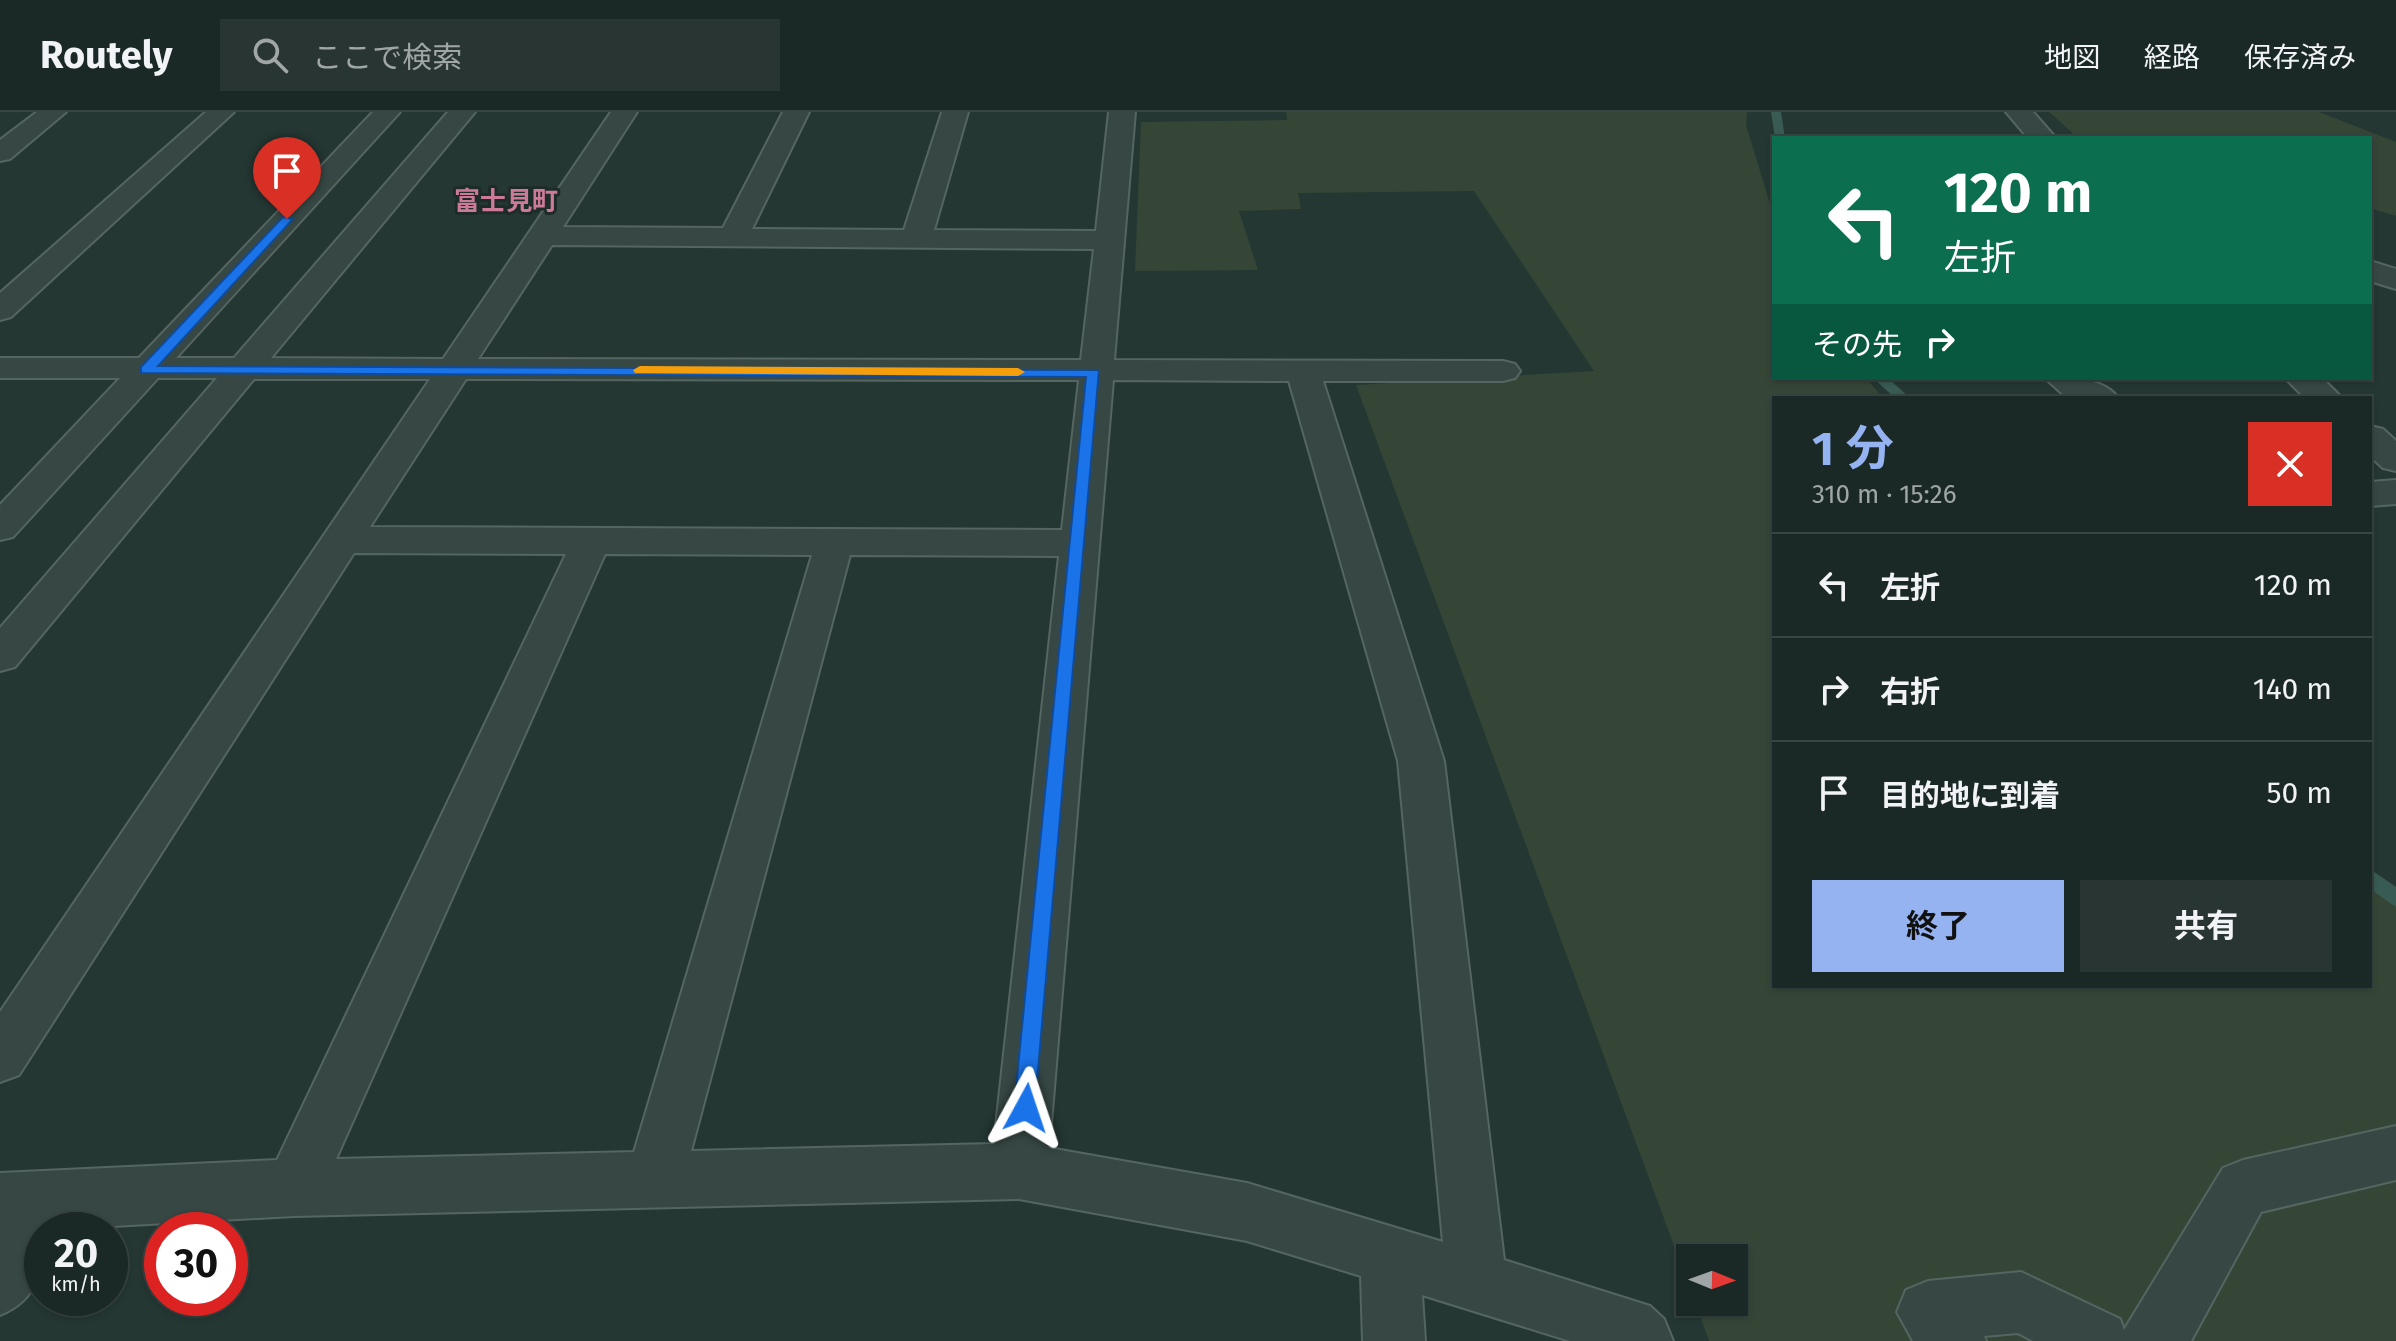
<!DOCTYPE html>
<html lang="ja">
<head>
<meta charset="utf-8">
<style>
  body { margin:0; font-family:"Fira Sans","Noto Sans JP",sans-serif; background:#283532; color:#f1f3f6; height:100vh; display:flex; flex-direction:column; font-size:30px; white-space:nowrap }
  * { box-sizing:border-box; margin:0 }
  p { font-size:26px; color:#a0a6a7 }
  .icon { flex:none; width:44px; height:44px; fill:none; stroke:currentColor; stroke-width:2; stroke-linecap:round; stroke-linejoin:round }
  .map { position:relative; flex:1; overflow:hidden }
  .side { position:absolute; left:1772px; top:284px; width:600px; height:592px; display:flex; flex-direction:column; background:#1b2926; border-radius:0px; box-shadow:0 2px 6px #0004,0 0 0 2px #394543 }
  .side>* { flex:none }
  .hud { position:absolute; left:1772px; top:24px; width:600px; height:244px; border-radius:0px; box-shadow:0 2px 6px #0004,0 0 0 2px #394543; background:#0b6e4f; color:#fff; overflow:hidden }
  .needle { width:52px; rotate:91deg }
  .controls { position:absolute; left:1676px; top:1132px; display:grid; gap:16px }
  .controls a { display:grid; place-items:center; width:72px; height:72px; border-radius:0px; background:#1b2926; box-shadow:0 2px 6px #0004,0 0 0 2px #394543; font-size:40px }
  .speed { position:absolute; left:24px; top:1100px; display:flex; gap:16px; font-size:40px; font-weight:700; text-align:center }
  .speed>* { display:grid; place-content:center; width:104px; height:104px; border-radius:50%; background:#1b2926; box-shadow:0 2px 6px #0004,0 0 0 2px #394543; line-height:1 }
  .speed small { font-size:20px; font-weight:400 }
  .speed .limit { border:12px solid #d22; background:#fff; color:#111 }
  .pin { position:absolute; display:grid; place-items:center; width:68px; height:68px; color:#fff; margin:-82px -34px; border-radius:50% 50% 50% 0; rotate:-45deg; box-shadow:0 0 8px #0007 }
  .pin .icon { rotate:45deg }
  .me { position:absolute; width:88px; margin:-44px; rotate:5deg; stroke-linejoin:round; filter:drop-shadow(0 0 6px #0008) }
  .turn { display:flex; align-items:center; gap:28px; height:168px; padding:0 40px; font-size:36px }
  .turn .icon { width:104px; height:104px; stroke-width:2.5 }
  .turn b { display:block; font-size:56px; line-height:68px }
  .then { display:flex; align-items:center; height:76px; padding:0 40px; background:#0003; gap:16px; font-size:30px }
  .round { display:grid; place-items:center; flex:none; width:84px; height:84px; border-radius:0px; background:#283532 }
  .summary { display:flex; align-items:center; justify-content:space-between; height:136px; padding:0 40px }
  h1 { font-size:48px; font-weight:700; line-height:60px; color:#95b2f1 }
  .cta { display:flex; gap:16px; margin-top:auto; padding:16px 40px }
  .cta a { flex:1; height:92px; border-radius:0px; background:#95b2f1; color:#111; font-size:32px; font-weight:700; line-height:92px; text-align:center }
  .cta a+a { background:#283532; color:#f1f3f6 }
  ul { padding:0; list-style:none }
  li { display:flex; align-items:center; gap:24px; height:104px; padding:0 40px; border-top:2px solid #394543 }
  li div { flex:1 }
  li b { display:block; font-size:30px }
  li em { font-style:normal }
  header { display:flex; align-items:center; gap:48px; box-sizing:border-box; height:112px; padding:0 40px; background:#1b2926; border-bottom:2px solid #394543 }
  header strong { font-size:38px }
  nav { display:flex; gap:44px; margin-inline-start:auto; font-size:28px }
  .search { width:560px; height:72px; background:#283532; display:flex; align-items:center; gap:20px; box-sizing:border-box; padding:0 28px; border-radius:0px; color:#a0a6a7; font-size:30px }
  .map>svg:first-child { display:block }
  .green { fill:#354636 }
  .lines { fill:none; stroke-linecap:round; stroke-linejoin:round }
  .stream { fill:#385b54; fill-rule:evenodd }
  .minor-casing { stroke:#556562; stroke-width:4 }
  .minor { fill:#374844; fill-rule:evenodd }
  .route { fill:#1a73e8; stroke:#114b97; stroke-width:2 }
  .slow { fill:#f59e0b }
  .labels { text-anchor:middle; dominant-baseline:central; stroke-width:6; stroke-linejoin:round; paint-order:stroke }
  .far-neighbourhood-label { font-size:26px; font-weight:bold; fill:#cc7a98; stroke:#1d2c29 }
</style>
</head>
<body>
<header>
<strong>Routely</strong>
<div class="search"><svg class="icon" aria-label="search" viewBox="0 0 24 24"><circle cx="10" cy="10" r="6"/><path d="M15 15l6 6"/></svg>ここで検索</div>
<nav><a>地図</a><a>経路</a><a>保存済み</a></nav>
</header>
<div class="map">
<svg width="2396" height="1229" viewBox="0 0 2396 1229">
  <rect width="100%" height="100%" fill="#243733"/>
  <!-- green -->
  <g class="green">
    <path d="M1286 0H1747L1746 13 1774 105V266H1866L1883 286H1774V874H2370V765L2396 787V1229H1709L1695 1190H1734V1146H1690V1177L1356 273 1594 259 1474 79 1298 81 1301 97 1239 99 1258 158 1135 159 1141 10 1287 8Z"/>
    <path d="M2049 0H2319L2396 30V104L2370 96V26H2078Z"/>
  </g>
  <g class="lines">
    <!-- stream -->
    <g class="stream">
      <path d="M1771 0H1781L1785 26H1775Z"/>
      <path d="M1873 266H1888L1910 286H1895Z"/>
      <path d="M2370 757 2396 775V795L2370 777Z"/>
    </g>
    <!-- minor casing -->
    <g class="minor-casing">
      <g id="minor">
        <path d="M37 0H66L10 47 0 49V28Z"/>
        <path d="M206 0H234L11 205 0 208V181Z"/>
        <path d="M373 0H400L176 246H234L448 0H475L271 246 443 247 611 0H637L563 115 723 116 783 0H809L752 117 904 118 942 0H968L934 118 1096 119 1109 0H1135L1114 248 1503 249 1515 252 1520 259 1515 266 1503 269H1323L1444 649 1504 1148 1650 1194 1664 1207 1673 1229H1570L1422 1183 1425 1229H1363L1361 1164 1247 1129 1019 1087 294 1104 42 1118C42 1157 40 1187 0 1203V1061L277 1048 566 442 354 441 19 963 0 970V900L430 267H254L15 555 0 559V516L217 266H158L13 425 0 428V393L120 266H0V246H139ZM552 133 1094 137 1081 248 478 247ZM466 267 1079 268 1062 418 370 415ZM1113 268 1289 269 1398 649 1443 1130 1247 1071 1049 1036ZM605 442 812 443 634 1040 336 1047ZM850 443 1059 444 994 1032 691 1039Z"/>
        <path d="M2006 0H2033L2056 26H2028Z"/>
        <path d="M2370 149 2396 157V177L2370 169Z"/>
        <path d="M2045 266C2068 266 2104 265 2118 286H2067Z"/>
        <path d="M2285 266H2322L2342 286H2305Z"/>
        <path d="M2370 314 2383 317 2396 329V359L2383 356 2370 344Z"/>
        <path d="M2396 368V392L2370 394V370Z"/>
        <path d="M2396 1014V1068L2261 1100 2191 1229H2033L2018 1221 1984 1224 1986 1229H1913L1897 1200 1906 1178 1928 1169 2021 1160 2120 1207 2124 1218 2223 1056 2243 1048Z"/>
      </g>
    </g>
    <!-- minor -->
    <use href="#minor" class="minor"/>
  </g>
  <!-- route -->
  <path class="route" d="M283 105 293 107 158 254 1099 258 1034 1004 1026 1007 1018 1004 1014 996 1086 265 141 261V255Z"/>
  <!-- slow -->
  <path class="slow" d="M640 254 1018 256 1025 260 1018 264 635 261 633 258Z"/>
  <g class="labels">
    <!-- far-neighbourhood labels -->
    <g class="far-neighbourhood-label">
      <text x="506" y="89">富士見町</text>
    </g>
  </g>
</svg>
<div class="controls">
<a><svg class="needle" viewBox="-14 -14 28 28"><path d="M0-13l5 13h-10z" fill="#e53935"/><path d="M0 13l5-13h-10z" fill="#a0a6a7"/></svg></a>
</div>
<div class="speed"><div>20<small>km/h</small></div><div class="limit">30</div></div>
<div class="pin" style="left:287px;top:107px;background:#d93025"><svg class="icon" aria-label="arrive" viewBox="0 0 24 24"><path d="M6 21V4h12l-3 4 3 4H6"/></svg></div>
<svg class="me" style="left:1026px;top:996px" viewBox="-20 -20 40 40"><path d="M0-17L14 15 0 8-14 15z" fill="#1a73e8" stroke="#fff" stroke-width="4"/></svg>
<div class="hud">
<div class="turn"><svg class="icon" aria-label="left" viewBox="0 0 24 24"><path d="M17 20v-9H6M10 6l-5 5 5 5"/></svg><div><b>120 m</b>左折</div></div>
<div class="then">その先<svg class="icon" aria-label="right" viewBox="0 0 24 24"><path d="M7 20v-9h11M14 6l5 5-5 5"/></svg></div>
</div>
<section class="side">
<div class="summary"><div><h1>1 分</h1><p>310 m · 15:26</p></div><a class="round" style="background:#d93025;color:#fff"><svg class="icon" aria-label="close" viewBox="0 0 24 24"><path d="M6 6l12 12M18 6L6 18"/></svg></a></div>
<ul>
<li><svg class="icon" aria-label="left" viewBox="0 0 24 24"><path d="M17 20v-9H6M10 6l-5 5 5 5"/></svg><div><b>左折</b></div><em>120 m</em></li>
<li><svg class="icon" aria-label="right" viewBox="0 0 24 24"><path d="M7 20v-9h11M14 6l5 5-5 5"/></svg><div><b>右折</b></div><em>140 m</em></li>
<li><svg class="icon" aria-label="arrive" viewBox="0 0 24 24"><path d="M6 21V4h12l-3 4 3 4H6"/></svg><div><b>目的地に到着</b></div><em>50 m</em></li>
</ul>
<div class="cta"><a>終了</a><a>共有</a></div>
</section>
</div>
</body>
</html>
